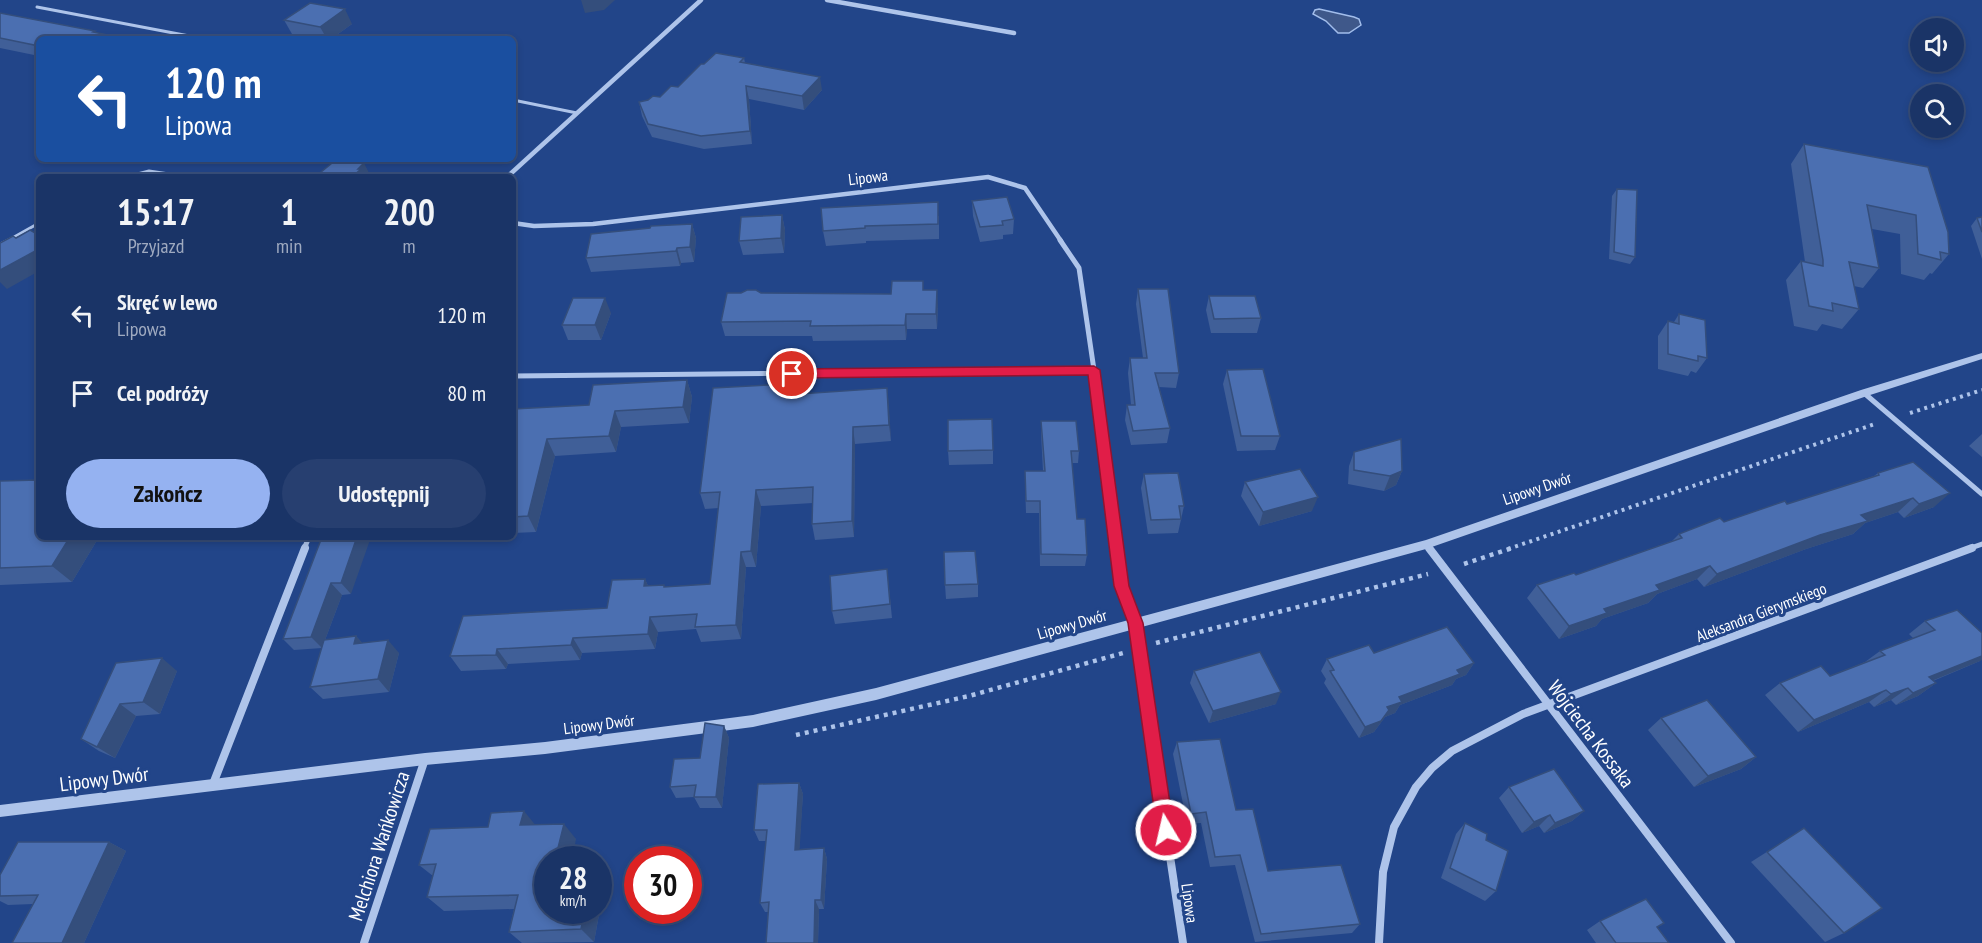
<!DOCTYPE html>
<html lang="pl">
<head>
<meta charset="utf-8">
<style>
  body { margin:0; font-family:"PT Sans Narrow",sans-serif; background:#273f70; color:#f1f3f6; height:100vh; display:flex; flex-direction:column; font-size:22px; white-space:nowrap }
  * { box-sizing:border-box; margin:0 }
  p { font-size:20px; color:#9faac0 }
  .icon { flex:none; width:33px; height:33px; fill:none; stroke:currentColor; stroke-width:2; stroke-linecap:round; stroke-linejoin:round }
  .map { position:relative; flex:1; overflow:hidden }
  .drawer { position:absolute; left:36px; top:174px; width:480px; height:366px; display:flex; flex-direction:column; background:#1a3467; border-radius:9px; box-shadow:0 3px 9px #0003,0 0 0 2px #384f7b }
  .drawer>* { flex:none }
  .top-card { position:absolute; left:36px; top:36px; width:480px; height:126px; border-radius:9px; box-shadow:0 3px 9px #0003,0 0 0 2px #384f7b; background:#1a4fa0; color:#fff; overflow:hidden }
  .fabs { position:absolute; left:1910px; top:18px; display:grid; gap:12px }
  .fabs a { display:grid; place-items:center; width:54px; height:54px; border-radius:50%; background:#1a3467; box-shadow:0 3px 9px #0003,0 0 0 2px #384f7b; font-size:30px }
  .speed { position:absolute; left:534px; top:846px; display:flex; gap:12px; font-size:30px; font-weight:700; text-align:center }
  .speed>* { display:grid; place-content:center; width:78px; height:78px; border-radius:50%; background:#1a3467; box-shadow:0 3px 9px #0003,0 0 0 2px #384f7b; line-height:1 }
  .speed small { font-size:15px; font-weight:400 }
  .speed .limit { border:9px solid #d22; background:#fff; color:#111 }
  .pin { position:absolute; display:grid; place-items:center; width:51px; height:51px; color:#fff; margin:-26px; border:3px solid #fff; border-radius:50%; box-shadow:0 2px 6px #0007 }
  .me { position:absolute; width:66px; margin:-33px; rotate:351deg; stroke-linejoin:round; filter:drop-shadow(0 0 4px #0008) }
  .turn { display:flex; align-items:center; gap:21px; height:126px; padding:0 30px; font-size:27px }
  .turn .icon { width:78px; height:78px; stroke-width:2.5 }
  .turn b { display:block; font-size:42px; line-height:51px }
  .eta { display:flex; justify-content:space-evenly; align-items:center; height:102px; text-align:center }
  .eta b { font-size:36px; font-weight:800; line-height:42px }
  .button { display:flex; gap:12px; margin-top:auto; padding:12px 30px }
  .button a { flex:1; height:69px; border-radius:36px; background:#95b2f1; color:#111; font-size:24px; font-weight:800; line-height:69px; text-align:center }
  .button a+a { background:#273f70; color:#f1f3f6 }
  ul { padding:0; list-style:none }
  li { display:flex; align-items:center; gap:18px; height:78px; padding:0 30px }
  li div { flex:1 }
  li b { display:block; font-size:22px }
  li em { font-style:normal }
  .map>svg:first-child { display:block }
  .water { fill:#3f588a; stroke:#a2bdeb; stroke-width:1.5 }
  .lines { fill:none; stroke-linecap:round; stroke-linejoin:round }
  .path-far1 { stroke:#aec4ea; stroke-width:4; stroke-dasharray:3 4.5; stroke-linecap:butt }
  .path { stroke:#aec4ea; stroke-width:4.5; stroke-dasharray:4 5; stroke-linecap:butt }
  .service-far1 { stroke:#aec4ea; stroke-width:3 }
  .service { stroke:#aec4ea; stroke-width:4.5 }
  .minor-far2 { stroke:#aec4ea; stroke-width:4.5 }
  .minor-far1 { stroke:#aec4ea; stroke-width:5 }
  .minor { stroke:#aec4ea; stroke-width:8 }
  .tertiary { fill:#aec4ea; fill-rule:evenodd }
  .wall { fill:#405f98 }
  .shaded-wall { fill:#344e7c }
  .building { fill:#4b6fb1; stroke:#344e7c; stroke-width:1.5 }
  .route { fill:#e11d48; stroke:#92132f; stroke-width:1.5 }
  .labels { text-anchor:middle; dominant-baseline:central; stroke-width:6; stroke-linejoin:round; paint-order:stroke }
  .street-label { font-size:16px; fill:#fff; stroke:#224589 }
  .near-street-label { font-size:20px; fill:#fff; stroke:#224589 }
</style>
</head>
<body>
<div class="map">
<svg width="1982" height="943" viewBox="0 0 1982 943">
  <rect width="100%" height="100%" fill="#224589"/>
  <!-- water -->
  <path class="water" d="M1319 9 1354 17 1359 19 1361 25 1349 33H1338L1326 21 1313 14 1315 10Z"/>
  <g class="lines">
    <!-- path-far1 -->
    <g class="path-far1">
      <path d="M1910 413 1982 390"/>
      <path d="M1508 549 1875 424"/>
    </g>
    <!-- path -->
    <g class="path">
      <path d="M1464 564 1512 548"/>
      <path d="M1156 643 1428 574"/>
      <path d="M796 735 969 696 1123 653"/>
    </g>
    <!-- service-far1 -->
    <g class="service-far1">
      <path d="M37 7 205 39"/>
      <path d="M513 100 577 113"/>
      <path d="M126 177 149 171 189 177"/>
      <path d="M7 241 39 223"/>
    </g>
    <!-- service -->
    <path class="service" d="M0 245 10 240"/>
    <!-- minor-far2 -->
    <g class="minor-far2">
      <path d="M827 0 1014 33"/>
      <path d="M507 177 701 0"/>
      <path d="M513 223 534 226 593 224 988 177 1025 188 1061 241"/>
    </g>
    <!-- minor-far1 -->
    <g class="minor-far1">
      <path d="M1060 240 1079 268 1094 370"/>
      <path d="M513 376 1094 370 1116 549"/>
      <path d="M1864 393 1982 494"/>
      <path d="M1426 544 1430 549"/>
      <path d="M304 549 309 537"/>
      <path d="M1968 549 1982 544"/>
    </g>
    <!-- minor -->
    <g class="minor">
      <path d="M1116 548 1121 586 1135 623 1183 943"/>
      <path d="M1429 548 1731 943"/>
      <path d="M213 784 305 548"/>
      <path d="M364 943 425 759"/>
      <path d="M1379 943 1383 872 1394 827 1416 787 1432 768 1452 751 1523 714 1972 548"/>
    </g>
    <!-- tertiary -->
    <path class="tertiary" d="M1982 353V359L1867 396 1426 549 876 700 753 727 545 754 425 765 0 817V805L425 753 545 742 753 715 876 688 1426 540 1861 390Z"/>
  </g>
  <!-- wall -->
  <g class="wall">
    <path d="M0 13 39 39V56L0 48Z"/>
    <path d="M284 20 352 24 331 39H317L292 34Z"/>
    <path d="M744 58 745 63 822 90 804 110 749 99 752 144 704 149 652 137 642 116 639 102 660 97 678 87 704 64Z"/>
    <path d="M1804 144 1928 167 1949 254 1932 274 1930 273 1924 280 1901 274 1900 234 1872 229 1879 268 1863 288 1854 286 1859 309 1842 329 1822 324 1817 331 1794 326 1786 280 1801 261 1805 262 1791 164Z"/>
    <path d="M217 159H241L236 163Z"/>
    <path d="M1617 189 1635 257 1630 264 1609 259 1612 196Z"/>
    <path d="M972 201 1014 219 1013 234 1003 235V239L980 242 973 216Z"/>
    <path d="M782 215 785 230 784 253 743 255 739 241Z"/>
    <path d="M939 216V239L866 241V243L826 246 823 231Z"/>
    <path d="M1982 217V259L1971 226 1977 218Z"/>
    <path d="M692 224 696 238 694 262 681 263 680 266 591 272 586 258Z"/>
    <path d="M1138 289 1179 373 1176 388 1159 387 1170 428 1167 443 1131 445 1125 420 1127 405H1131L1128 373 1130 358H1143L1136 304Z"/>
    <path d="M924 290 938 305 937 329H907L906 340 813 341 812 336H725L721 322 761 293 891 294Z"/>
    <path d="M1209 296 1261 318 1257 333H1211L1206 310Z"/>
    <path d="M611 313 601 340H568L562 325Z"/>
    <path d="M1679 314 1707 358 1696 373 1691 371 1688 376 1658 369V336L1668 321 1674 322Z"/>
    <path d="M1227 370 1280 436 1275 450 1237 451 1223 384Z"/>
    <path d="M687 380 692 397 689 423 621 427 616 452 555 456 536 532 513 533V409L589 405Z"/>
    <path d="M786 384 788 395 887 388 891 441 855 444 854 537 815 540 812 524 813 503 761 506 756 567H746L741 639 701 642 696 629 658 632 655 649 582 653 580 660 508 664 506 669 461 671 450 656 607 608 645 579 648 586 665 587 710 584 719 508 705 509 700 493Z"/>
    <path d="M1041 421 1079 451 1078 463H1072L1077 519 1087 555 1085 566H1040L1039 513H1026L1025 483V471H1043L1041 434Z"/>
    <path d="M1982 434V457L1969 446Z"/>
    <path d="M993 450V464L949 465 948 451Z"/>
    <path d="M1354 452 1402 471 1396 485 1384 491 1348 484 1349 466Z"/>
    <path d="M1878 473 1934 507 1904 518 1898 512 1865 523 1853 534 1806 549 1704 587 1697 579 1657 594 1648 603 1602 619 1596 626 1559 639 1527 598 1537 585 1576 575 1672 541 1679 534 1724 522 1787 504 1874 476Z"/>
    <path d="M1144 474 1184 506 1178 533 1148 534 1141 488Z"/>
    <path d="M0 481 39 537H99L72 582 0 585Z"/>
    <path d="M1245 482 1312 511 1259 526 1241 496Z"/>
    <path d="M322 537 351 594 342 595 325 640 356 636 362 643 399 653 389 692 323 699 310 687 322 648 294 650 283 639Z"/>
    <path d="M887 569 892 618 835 624 832 611Z"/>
    <path d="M978 584V597L946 599 945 585Z"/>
    <path d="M1925 621 1980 661 1933 681 1936 683 1918 696 1896 705 1891 700 1874 707 1869 702 1798 732 1765 695 1780 683 1830 676 1865 662 1880 651 1913 638 1909 634Z"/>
    <path d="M1374 653 1474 663 1466 675 1456 679 1452 685 1400 705 1395 713 1385 717 1374 732 1359 738 1324 683 1326 679 1321 671 1327 659Z"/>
    <path d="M116 663 177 671 160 714 136 716 115 758 99 751 81 739Z"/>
    <path d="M1194 671 1276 704 1209 723 1190 683Z"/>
    <path d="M1661 718 1756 757 1741 769 1694 787 1648 730Z"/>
    <path d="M724 726 729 738 722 808H700L694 797 676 798 670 787 700 758Z"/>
    <path d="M1177 742 1236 810 1268 871 1360 924 1352 933 1255 942 1235 865 1210 867 1201 823 1187 824 1173 754Z"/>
    <path d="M799 783 803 794 799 849 824 848 827 859 824 909H819L818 943H766L768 912H765L760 903 766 841H759L754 830Z"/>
    <path d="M1509 787 1584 811 1572 821 1544 833 1539 826 1522 833 1499 798Z"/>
    <path d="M1465 823 1486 840 1496 891 1485 901 1441 878 1456 834Z"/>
    <path d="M535 825 576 839 548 860 598 910V888L603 893 594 942 522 943 509 932 514 909 444 911 427 897 433 876 419 865Z"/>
    <path d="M1804 828 1844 933 1825 942 1751 862Z"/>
    <path d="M109 842 126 851 84 943H12L33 904 8 905 0 901V875Z"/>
    <path d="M1600 921 1664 923 1657 927 1669 943H1596L1587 930Z"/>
  </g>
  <!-- shaded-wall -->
  <g class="shaded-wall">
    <path d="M581 0H615L604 10 585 13Z"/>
    <path d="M345 9 352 24 331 39H327L320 27Z"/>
    <path d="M820 77 822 90 804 110 802 96Z"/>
    <path d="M746 86 749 99 752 144 750 131Z"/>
    <path d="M233 159H241L236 163Z"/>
    <path d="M364 163 371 177H352L358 169Z"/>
    <path d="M782 215 785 230 784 253 781 238Z"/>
    <path d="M692 224 696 238 694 262 690 247Z"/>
    <path d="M677 248 681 263 680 266 676 251Z"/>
    <path d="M39 249V271L7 289 0 282V270Z"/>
    <path d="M937 290 938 305 937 329 936 314Z"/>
    <path d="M605 298 611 313 601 340 595 325Z"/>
    <path d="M906 314 907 329 906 340 905 325Z"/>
    <path d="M687 380 692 397 689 423 683 407Z"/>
    <path d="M786 384 789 401 785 395Z"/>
    <path d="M887 388 889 405 891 441 889 425Z"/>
    <path d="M615 411 621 427 616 452 609 436Z"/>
    <path d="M853 427 855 444 854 537 852 521Z"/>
    <path d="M547 439 555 456 536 532 528 516Z"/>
    <path d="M1402 471 1396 485 1384 491 1390 476Z"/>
    <path d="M756 490 761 506 756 567 751 551Z"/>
    <path d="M1950 493 1934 507 1904 518 1919 504Z"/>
    <path d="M1318 497 1312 511 1259 526 1263 512Z"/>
    <path d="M1913 498 1898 512 1865 523 1853 534 1806 549 1704 587 1717 574 1861 515Z"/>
    <path d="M70 537H99L72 582 52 566Z"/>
    <path d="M357 537H371L351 594 341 583Z"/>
    <path d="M741 552 746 567 741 639 736 625Z"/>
    <path d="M1710 566 1697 579 1657 594 1648 603 1602 619 1596 626 1559 639 1569 626 1656 585Z"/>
    <path d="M645 579 652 594 644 586Z"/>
    <path d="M331 583 342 595 322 648 311 637Z"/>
    <path d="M650 617 658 632 655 649 648 634Z"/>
    <path d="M356 636 368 649 354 644Z"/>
    <path d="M573 638 582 653 580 660 571 645Z"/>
    <path d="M388 640 399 653 389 692 378 679Z"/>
    <path d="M497 649 508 664 506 669 496 655Z"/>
    <path d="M1982 656V660L1980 661 1912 689 1929 677Z"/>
    <path d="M162 658 177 671 160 714 143 702Z"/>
    <path d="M1474 663 1466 675 1456 679 1452 685 1400 705 1395 713 1385 717 1374 732 1359 738 1365 727 1399 697 1457 670Z"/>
    <path d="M1936 683 1918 696 1896 705 1913 693Z"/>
    <path d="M1908 688 1891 700 1874 707 1891 694Z"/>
    <path d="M1886 690 1869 702 1798 732 1814 720Z"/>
    <path d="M1281 692 1276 704 1209 723 1213 711Z"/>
    <path d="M120 704 136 716 115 758 97 747Z"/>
    <path d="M724 726 729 738 722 808 716 797Z"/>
    <path d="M1756 757 1741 769 1694 787 1708 776Z"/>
    <path d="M799 783 803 794 799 860 795 850Z"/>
    <path d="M524 811 537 827 520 825Z"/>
    <path d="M1584 811 1572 821 1544 833 1555 823Z"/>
    <path d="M1550 815 1539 826 1522 833 1534 822Z"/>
    <path d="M564 824 576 839 572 860H555Z"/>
    <path d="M109 842 126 851 84 943H62Z"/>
    <path d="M824 848 827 859 824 909 821 900Z"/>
    <path d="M598 888 603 893 594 942 581 929 585 910H598Z"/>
    <path d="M815 900 819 909 818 943H814Z"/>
  </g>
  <!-- building -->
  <g class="building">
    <path d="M310 3 345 9 320 27 284 20Z"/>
    <path d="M0 13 95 31 93 32 127 39H39V46L0 38Z"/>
    <path d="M716 53 744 58 740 62 820 77 802 96 746 86 750 131 701 136 648 124 639 102 648 100 653 96 660 97 671 86 678 87 701 64H704Z"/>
    <path d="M1804 144 1928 167 1948 232 1949 254 1940 252 1941 260 1918 254 1916 215 1867 205 1879 268 1849 262 1859 309 1832 303 1833 311 1809 306 1801 261 1823 266V260Z"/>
    <path d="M337 159H342L364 163 358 169H361L352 177H315Z"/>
    <path d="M1617 189 1637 190 1635 257 1614 252Z"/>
    <path d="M1007 197 1014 219 1002 221 1003 225 980 227 972 201Z"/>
    <path d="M938 202V224L865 226V228L823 231 821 208Z"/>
    <path d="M782 215 781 238 739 241 741 217Z"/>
    <path d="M1982 217V232L1977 218Z"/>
    <path d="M692 224 690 247 677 248 676 251 586 258 591 234 650 228 651 226Z"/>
    <path d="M30 230 39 235V249L0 270V243L13 236 16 238Z"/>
    <path d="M892 281H923V290H937L936 314H906L905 325 810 326 811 321 721 322 727 293H741L747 290H756L761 293 891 294Z"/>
    <path d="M1138 289H1168L1179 373H1155L1170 428 1133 431 1127 405H1135L1130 358H1147Z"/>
    <path d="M1209 296H1255L1261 318 1214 319Z"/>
    <path d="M573 298H605L595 325H562Z"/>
    <path d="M1679 314 1705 320 1707 358 1698 356V361L1668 354V321L1679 324Z"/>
    <path d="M1263 369 1280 436H1241L1227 370Z"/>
    <path d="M687 380 683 407 615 411 609 436 547 439 528 516 513 517V409L589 405 593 385Z"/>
    <path d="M786 384 785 395 887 388 889 425 853 427 852 521 812 524 813 487 756 490 751 551 741 552 736 625 695 627 697 614 650 617 648 634 573 638 571 645 497 649 496 655 450 656 463 616 607 608 612 580 645 579 644 586 664 585V587L710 584 720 492 700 493 713 388Z"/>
    <path d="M992 419 993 450 948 451V420Z"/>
    <path d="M1041 421H1076L1079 451H1071L1077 519H1085L1087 555 1041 554 1040 501H1026L1025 471H1045Z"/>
    <path d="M1401 439 1402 471 1390 476 1354 470V452Z"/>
    <path d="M1913 462 1950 493 1919 504 1913 498 1861 515 1868 521 1820 535 1717 574 1710 566 1656 585 1660 590 1604 609 1607 613 1569 626 1537 585 1574 573 1576 575 1682 538 1679 534 1720 518 1724 522 1785 501 1787 504 1879 475 1878 473Z"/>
    <path d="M1300 469 1318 497 1263 512 1245 482Z"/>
    <path d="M1178 473 1184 506H1179L1181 519 1151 520 1144 474Z"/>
    <path d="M39 480V537H70L52 566 0 568V481Z"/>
    <path d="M322 537H357L341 583H331L311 637 283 639Z"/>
    <path d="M975 551 978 584 945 585 944 552Z"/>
    <path d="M887 569 890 604 832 611 830 576Z"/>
    <path d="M1957 610 1982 633V656L1929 677 1936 683 1913 693 1908 688 1891 694 1886 690 1814 720 1780 683 1821 666 1830 676 1885 655 1880 651 1935 630 1925 621Z"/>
    <path d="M1447 627 1474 663 1457 670 1460 674 1399 697 1402 702 1387 707 1389 710 1381 721 1365 727 1330 671 1334 670 1327 659 1369 645 1374 653Z"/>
    <path d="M356 636 354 644 388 640 378 679 310 687 324 640Z"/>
    <path d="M1260 652 1281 692 1213 711 1194 671Z"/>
    <path d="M162 658 143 702 120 704 97 747 81 739 116 663Z"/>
    <path d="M1707 700 1756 757 1708 776 1661 718Z"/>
    <path d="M705 723 724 726 716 797H694L696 785 670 787 674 759 700 758Z"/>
    <path d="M1220 739 1236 810 1253 809 1268 871 1341 865 1360 924 1261 934 1240 855 1215 857 1206 812 1191 814 1177 742Z"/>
    <path d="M1554 769 1584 811 1555 823 1550 815 1534 822 1509 787Z"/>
    <path d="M799 783 795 850 824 848 821 900H815L814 943H766L769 902 760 903 767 830H754L758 784Z"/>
    <path d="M524 811 520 825 564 824 555 860H548V910H585L581 929 509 932 518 895 427 897 436 864 419 865 430 829 488 827 491 813Z"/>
    <path d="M1465 823 1487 834 1486 840 1508 851 1496 891 1450 868Z"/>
    <path d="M1804 828 1882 908 1844 933 1767 852Z"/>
    <path d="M18 842H109L62 943H12L38 895 0 896V875Z"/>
    <path d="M1646 899 1664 923 1657 927 1669 943H1616L1600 921Z"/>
  </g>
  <!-- route -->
  <path class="route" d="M1094 366 1100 370 1129 586 1143 623 1174 830 1172 836 1166 838 1160 836 1157 830 1128 623 1114 586 1088 375 792 378 786 374 792 369Z"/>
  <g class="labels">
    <!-- street labels -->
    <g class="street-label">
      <text transform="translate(868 177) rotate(-7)">Lipowa</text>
      <text transform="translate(1537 488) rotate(-19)">Lipowy Dwór</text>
      <text transform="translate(1761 612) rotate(-21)">Aleksandra Gierymskiego</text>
      <text transform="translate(1072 624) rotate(-16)">Lipowy Dwór</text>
      <text transform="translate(599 724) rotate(-7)">Lipowy Dwór</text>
      <text transform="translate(1190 903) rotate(82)">Lipowa</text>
    </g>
    <!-- near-street labels -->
    <g class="near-street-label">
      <text transform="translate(1591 734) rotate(53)">Wojciecha Kossaka</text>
      <text transform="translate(104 779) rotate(-7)">Lipowy Dwór</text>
      <text transform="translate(379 846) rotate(-72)">Melchiora Wańkowicza</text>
    </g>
  </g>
</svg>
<div class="fabs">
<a><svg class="icon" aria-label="sound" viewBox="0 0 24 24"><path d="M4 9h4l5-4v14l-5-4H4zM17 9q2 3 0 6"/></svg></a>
<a><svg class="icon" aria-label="search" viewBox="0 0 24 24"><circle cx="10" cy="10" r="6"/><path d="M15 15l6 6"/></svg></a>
</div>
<div class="speed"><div>28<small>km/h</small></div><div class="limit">30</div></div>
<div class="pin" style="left:792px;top:374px;background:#d93025"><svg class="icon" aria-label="arrive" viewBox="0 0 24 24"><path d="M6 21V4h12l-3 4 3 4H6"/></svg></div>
<svg class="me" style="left:1166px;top:830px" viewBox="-20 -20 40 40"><circle r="17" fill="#e11d48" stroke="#fff" stroke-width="3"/><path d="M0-11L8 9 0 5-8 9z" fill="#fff"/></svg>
<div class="top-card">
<div class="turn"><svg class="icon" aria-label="left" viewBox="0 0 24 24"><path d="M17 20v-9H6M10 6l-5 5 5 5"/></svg><div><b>120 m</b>Lipowa</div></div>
</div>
<section class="drawer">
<div class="eta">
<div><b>15:17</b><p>Przyjazd</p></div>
<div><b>1</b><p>min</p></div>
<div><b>200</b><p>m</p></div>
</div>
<ul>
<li><svg class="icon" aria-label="left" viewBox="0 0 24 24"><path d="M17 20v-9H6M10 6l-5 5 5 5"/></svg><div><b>Skręć w lewo</b><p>Lipowa</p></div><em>120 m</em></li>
<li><svg class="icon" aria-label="arrive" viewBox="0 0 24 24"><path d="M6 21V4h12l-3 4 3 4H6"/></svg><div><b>Cel podróży</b></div><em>80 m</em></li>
</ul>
<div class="button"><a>Zakończ</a><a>Udostępnij</a></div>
</section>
</div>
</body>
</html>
